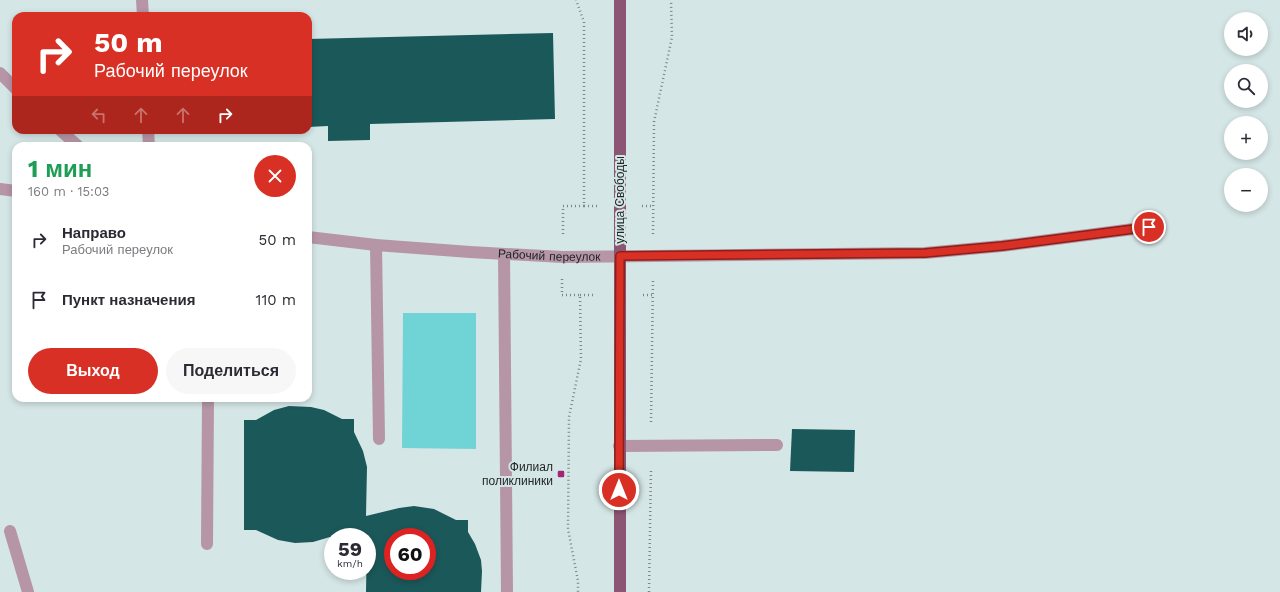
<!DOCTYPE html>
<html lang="ru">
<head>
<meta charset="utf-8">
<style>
  body { margin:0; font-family:"Work Sans",sans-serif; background:#f7f7f7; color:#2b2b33; height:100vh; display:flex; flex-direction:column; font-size:15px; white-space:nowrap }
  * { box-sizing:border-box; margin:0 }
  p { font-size:13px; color:#7c7c81 }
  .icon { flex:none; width:22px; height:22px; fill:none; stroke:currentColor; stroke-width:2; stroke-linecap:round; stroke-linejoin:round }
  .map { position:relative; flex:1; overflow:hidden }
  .sheet { position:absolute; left:12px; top:142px; width:300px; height:260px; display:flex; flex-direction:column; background:#fff; border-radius:12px; box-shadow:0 2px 6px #0003 }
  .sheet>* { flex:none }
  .guide { position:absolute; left:12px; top:12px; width:300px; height:122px; border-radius:12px; box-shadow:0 2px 6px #0003; background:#d93025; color:#fff; overflow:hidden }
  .tools { position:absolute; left:1224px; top:12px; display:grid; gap:8px }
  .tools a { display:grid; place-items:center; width:44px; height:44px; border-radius:50%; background:#fff; box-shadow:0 2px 6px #0003; font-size:20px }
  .speed { position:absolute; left:324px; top:528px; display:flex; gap:8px; font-size:20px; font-weight:700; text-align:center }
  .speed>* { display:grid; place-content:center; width:52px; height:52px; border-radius:50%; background:#fff; box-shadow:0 2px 6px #0003; line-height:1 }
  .speed small { font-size:10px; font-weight:400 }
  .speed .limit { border:6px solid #d22; background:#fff; color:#111 }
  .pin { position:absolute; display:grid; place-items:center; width:34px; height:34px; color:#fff; margin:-17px; border:2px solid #fff; border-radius:50%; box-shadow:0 1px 4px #0007 }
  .me { position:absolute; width:44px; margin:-22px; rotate:0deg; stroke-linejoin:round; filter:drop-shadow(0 0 3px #0008) }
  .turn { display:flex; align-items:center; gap:14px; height:84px; padding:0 16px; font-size:18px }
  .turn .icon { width:52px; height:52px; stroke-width:2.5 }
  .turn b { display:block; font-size:28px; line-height:34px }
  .lanes { display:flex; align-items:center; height:38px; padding:0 16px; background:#0003; justify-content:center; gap:20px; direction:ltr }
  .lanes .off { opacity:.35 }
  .round { display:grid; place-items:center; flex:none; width:42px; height:42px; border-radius:21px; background:#f7f7f7 }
  .headline { display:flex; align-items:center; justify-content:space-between; height:68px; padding:0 16px }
  h1 { font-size:24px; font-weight:700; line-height:30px; color:#1e9e55 }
  .cta { display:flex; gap:8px; margin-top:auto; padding:8px 16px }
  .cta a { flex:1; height:46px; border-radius:24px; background:#d93025; color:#fff; font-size:16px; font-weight:700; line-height:46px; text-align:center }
  .cta a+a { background:#f7f7f7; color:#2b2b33 }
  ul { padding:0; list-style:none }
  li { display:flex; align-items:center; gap:12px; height:60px; padding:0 16px }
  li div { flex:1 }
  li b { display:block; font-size:15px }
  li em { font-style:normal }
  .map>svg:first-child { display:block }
  .green { fill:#70d4d6 }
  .building { fill:#1b585a; fill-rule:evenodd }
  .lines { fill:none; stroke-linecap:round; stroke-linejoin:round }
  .path { stroke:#7c8787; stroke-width:2.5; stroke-dasharray:1 3; stroke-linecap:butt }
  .minor { stroke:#b695a6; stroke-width:12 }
  .major { stroke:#8d5574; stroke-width:12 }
  .route-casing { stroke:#8d1f18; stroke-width:10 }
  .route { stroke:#d93025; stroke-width:7 }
  .poi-dot { fill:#a32577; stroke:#d5e6e6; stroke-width:1.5 }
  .labels { text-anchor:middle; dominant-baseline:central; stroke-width:4; stroke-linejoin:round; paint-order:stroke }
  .street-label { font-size:12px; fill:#212727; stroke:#d5e6e6 }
  .poi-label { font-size:12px; fill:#212727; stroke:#d5e6e6; text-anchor:end }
</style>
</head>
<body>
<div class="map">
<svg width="1280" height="592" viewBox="0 0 1280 592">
  <rect width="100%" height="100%" fill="#d5e6e6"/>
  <!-- green -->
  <path class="green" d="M403 313H476V449L402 448Z"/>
  <!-- building -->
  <g class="building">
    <path d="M553 33 555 119 370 124V140L328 141V126L308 127V39Z"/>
    <path d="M289 406 311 407 324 410 342 419H354V432L363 451 367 467 366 516 399 508 414 506 434 509 456 520H468V532L475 544 481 560 482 571 481 592H366L367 537H330L313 542 295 543 278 540 256 530H244V420H256L274 410ZM393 537H427V571H393Z"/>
    <path d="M792 429 855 430 854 472 790 471Z"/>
  </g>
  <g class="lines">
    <!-- path -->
    <g class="path">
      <path d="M584 206H597"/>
      <path d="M642 206H654"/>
      <path d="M563 234V206H584V22L576 0"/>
      <path d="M653 234 654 122 672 37 671 0"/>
      <path d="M562 279V295H580L581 359 569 417 568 529 578 581V592"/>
      <path d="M580 295H596"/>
      <path d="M643 295H653"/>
      <path d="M651 422 653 279"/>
      <path d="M649 592 651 469"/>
    </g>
    <!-- minor -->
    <g class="minor">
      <path d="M142 0 143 16"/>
      <path d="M0 73 16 89"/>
      <path d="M60 130 78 146"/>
      <path d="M148 130 149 146"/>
      <path d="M0 189 16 191"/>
      <path id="s1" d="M308 237 376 245 470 252 563 257 925 253 1002 246 1149 227"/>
      <path d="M376 245 379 439"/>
      <path d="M504 254 507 592"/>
      <path d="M619 446 777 445"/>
      <path d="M10 531 28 592"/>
      <path d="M207 544 208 398"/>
    </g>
    <!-- major -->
    <path class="major" d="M620 592V0"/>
  </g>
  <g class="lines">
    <!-- route casing -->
    <g class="route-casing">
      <path id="route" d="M619 490 620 256 925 253 1002 246 1149 227"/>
    </g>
    <!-- route -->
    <use href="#route" class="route"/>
  </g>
  <!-- markers -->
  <rect class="poi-dot" x="557" y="470" width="8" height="8" rx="2"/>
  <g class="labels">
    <!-- street labels -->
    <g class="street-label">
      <text transform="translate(620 200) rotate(-90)">улица Свободы</text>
      <text stroke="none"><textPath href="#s1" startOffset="242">Рабочий переулок</textPath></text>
    </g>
    <!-- poi labels -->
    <g class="poi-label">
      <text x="553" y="467">Филиал<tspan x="553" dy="14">поликлиники</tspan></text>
    </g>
  </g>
</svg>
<div class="tools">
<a><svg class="icon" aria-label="sound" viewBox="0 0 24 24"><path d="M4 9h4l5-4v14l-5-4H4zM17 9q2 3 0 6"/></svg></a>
<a><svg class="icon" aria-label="search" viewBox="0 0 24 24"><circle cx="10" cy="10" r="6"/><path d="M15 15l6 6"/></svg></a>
<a>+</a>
<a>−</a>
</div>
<div class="speed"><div>59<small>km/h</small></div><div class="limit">60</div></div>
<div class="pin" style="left:1149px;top:227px;background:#d93025"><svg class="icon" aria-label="arrive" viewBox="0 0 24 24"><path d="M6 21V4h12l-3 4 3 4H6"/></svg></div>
<svg class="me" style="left:619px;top:490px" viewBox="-20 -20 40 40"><circle r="17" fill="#d93025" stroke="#fff" stroke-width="3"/><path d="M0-11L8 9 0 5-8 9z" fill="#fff"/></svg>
<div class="guide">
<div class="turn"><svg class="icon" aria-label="right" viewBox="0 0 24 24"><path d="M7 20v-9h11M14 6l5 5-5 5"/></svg><div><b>50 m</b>Рабочий переулок</div></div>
<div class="lanes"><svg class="icon off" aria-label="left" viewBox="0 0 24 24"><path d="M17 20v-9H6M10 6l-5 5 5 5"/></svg><svg class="icon off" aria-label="ahead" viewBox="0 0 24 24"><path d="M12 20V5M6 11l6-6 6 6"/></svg><svg class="icon off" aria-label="ahead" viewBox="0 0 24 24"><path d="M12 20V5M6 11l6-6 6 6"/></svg><svg class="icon" aria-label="right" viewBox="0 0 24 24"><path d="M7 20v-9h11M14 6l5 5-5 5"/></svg></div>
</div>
<section class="sheet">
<div class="headline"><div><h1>1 мин</h1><p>160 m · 15:03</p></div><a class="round" style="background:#d93025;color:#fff"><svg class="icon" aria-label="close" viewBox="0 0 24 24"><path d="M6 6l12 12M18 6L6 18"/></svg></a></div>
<ul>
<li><svg class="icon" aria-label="right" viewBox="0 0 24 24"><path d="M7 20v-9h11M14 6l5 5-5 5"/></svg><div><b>Направо</b><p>Рабочий переулок</p></div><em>50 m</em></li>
<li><svg class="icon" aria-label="arrive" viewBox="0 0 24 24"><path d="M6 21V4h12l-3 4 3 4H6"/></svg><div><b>Пункт назначения</b></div><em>110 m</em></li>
</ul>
<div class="cta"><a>Выход</a><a>Поделиться</a></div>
</section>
</div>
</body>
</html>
